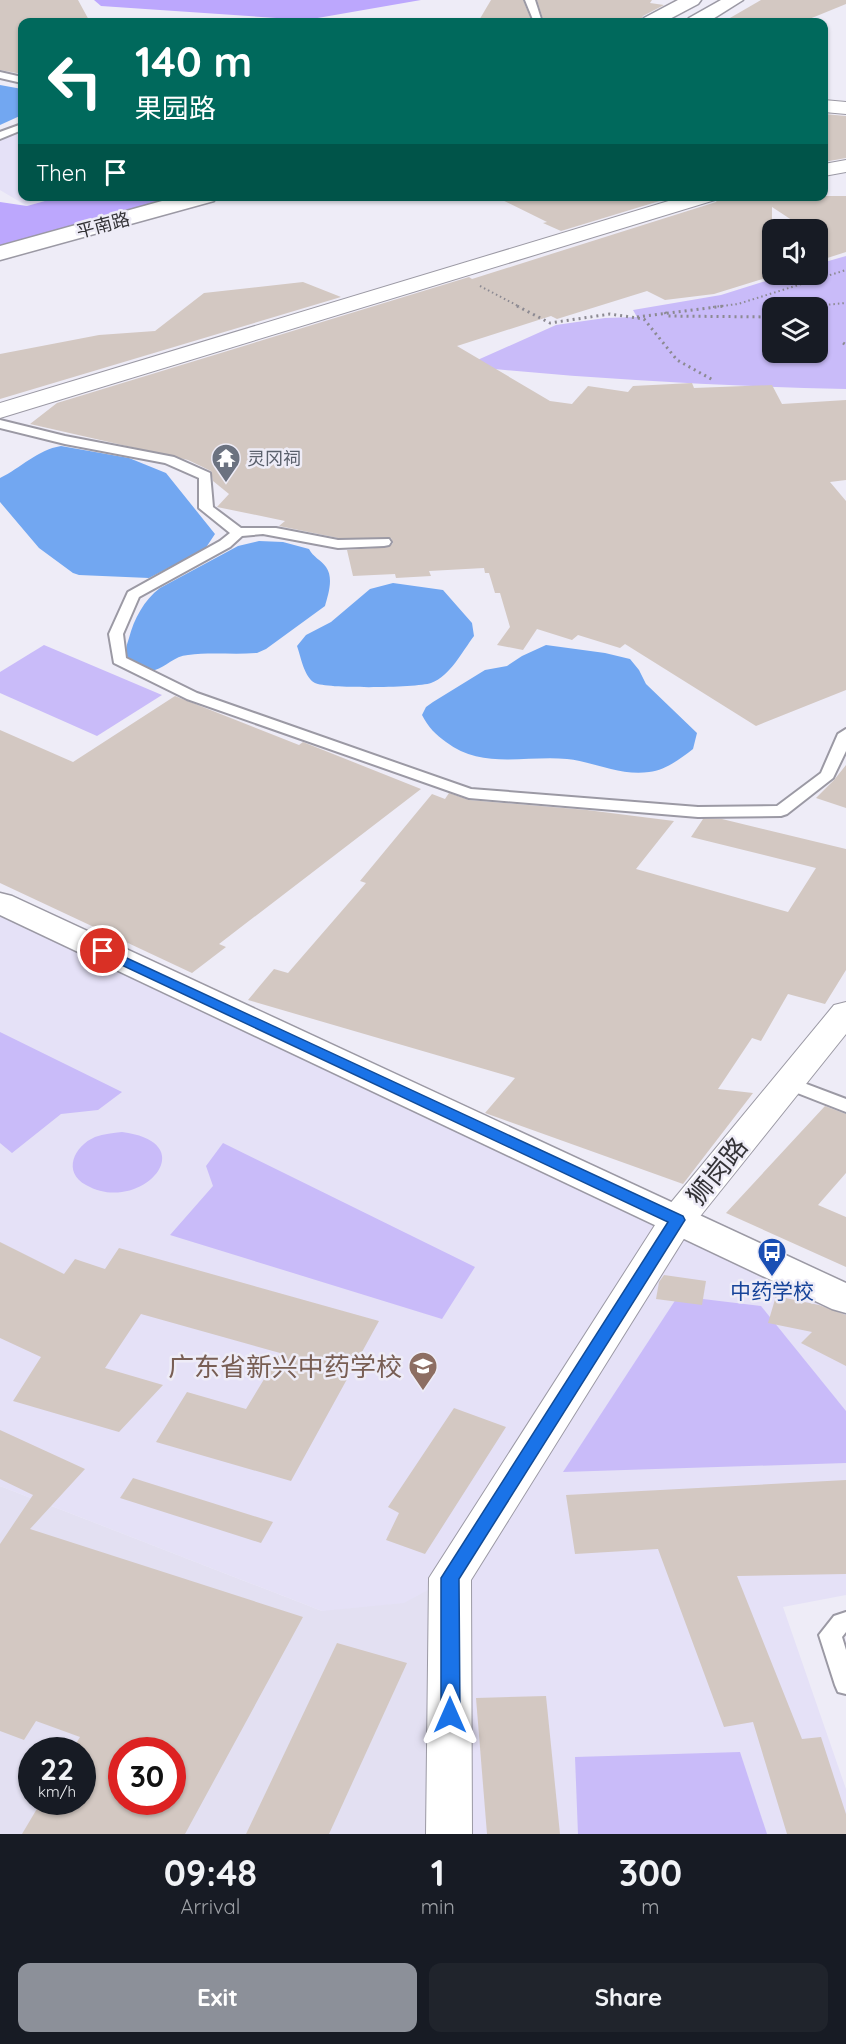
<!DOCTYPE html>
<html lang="en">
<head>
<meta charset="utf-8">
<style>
  body { margin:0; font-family:Quicksand,"Noto Sans SC",sans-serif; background:#20242c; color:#f1f3f6; height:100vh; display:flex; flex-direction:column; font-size:22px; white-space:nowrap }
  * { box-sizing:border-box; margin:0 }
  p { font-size:20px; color:#9ea1a6 }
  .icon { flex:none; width:33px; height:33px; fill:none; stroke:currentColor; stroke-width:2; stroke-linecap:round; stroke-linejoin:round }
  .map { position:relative; height:1834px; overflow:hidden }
  .panel { display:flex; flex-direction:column; background:#171b24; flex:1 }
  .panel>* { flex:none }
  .hud { position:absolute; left:18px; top:18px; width:810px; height:183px; border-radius:12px; box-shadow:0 2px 4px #0004; background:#00695c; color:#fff; overflow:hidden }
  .controls { position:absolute; left:762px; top:219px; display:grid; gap:12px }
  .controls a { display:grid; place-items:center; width:66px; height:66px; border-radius:12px; background:#171b24; box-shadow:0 2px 4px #0004; font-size:30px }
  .speed { position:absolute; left:18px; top:1737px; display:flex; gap:12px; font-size:30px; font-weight:700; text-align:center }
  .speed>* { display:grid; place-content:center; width:78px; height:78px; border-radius:50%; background:#171b24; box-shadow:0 2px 4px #0004; line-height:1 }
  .speed small { font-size:15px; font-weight:400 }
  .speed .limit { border:9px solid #d22; background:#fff; color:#111 }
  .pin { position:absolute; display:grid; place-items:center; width:51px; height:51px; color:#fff; margin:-26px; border:3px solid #fff; border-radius:50%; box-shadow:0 2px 6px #0007 }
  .me { position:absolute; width:66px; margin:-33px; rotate:0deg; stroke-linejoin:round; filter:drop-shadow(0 0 4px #0008) }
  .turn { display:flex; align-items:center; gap:21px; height:126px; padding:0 18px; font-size:27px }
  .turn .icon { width:78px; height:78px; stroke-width:2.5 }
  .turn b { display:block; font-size:42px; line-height:51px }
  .then { display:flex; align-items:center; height:57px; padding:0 18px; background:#0003; gap:12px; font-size:22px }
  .eta { display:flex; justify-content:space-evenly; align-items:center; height:102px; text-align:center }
  .eta b { font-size:36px; font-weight:700; line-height:42px }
  .cta { display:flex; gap:12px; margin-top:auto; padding:12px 18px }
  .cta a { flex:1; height:69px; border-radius:12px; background:#8c9099; color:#fff; font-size:24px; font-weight:700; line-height:69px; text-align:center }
  .cta a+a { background:#20242c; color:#f1f3f6 }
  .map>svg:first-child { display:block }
  .built { fill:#e3e0f2; fill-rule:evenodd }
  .education { fill:#e5e1f7 }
  .green { fill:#c9bbf9; fill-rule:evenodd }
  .forest { fill:#bca7fd }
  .water { fill:#72a7f1 }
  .building { fill:#d3c8c2; fill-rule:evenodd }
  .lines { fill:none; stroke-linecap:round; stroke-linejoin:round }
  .lane-casing { stroke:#9b99a4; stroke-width:4 }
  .street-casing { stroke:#9b99a4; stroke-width:2 }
  .secondary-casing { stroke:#9b99a4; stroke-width:3 }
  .path-far1 { stroke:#8c8a92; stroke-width:2; stroke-dasharray:1.5 3; stroke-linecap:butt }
  .path { stroke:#8c8a92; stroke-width:3; stroke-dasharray:2 4; stroke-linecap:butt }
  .lane { fill:#fff; fill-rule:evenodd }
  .street { fill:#fff; fill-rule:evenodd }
  .secondary { fill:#fff; fill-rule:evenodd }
  .route { fill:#1a73e8; stroke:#114b97; stroke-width:1.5 }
  .labels { text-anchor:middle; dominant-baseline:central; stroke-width:5; stroke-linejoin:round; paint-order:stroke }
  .far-street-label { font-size:18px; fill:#343337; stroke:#eeecf7 }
  .far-worship-label { font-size:18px; fill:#5b616d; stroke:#eeecf7; text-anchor:start }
  .transit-label { font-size:21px; fill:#164399; stroke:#eeecf7 }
  .near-street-label { font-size:26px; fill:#343337; stroke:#eeecf7 }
  .near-education-label { font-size:26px; fill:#785e54; stroke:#eeecf7; text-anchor:end }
</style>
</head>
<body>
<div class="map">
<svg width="846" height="1834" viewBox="0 0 846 1834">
  <rect width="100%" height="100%" fill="#eeecf7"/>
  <!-- built -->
  <path class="built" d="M0 1486 322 1611 450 1578 449 1834H0ZM32 1750H82V1802H32ZM122 1750H172V1802H122Z"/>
  <!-- education -->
  <g class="education">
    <path d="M22 127V196L59 197 27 206 0 190V136Z"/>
    <path d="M0 903 846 1299V1595L783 1607 846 1789V1834H449L450 1578 404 1603 322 1611 0 1486Z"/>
  </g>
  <!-- green -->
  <g class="green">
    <path d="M846 256V389C718 386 591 379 464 366L556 325 605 318 637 317 633 310 721 295 785 275 818 274V264ZM772 308H818V352H772Z"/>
    <path d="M44 645 162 695 97 736 0 693V672Z"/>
    <path d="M0 1032 122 1092 98 1110 61 1114 12 1153 0 1143Z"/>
    <path d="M122 1132C207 1143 139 1216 86 1185 62 1172 74 1146 95 1137 104 1134 113 1133 122 1132Z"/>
    <path d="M223 1143 475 1267 442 1319 170 1235 213 1186 206 1166Z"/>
    <path d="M678 1296 761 1306 846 1411V1463L563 1472Z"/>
    <path d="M740 1752 767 1834H578L575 1757Z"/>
  </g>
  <!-- forest -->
  <g class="forest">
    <path d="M94 0H421L306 20 101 6Z"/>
    <path d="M59 197H206L0 253V202L27 206Z"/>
  </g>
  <!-- water -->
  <g class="water">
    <path d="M0 85 22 89V115L0 125Z"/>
    <path d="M61 446 129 458 166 473 215 534 205 549 149 578 79 575 73 573 39 548 0 502V478C21 468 37 450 61 446Z"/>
    <path d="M259 541 283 542 309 549C313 557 321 560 326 567 334 578 328 595 325 606L266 649 257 653C234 655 210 652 188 655 174 656 166 667 155 670 147 672 131 663 127 656 125 650 127 644 129 638 134 619 144 600 160 588L238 546Z"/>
    <path d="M393 583 443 590 472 623 474 636C462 652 450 676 431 683 417 688 327 689 315 683 304 677 301 657 297 646L306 635 331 622 370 589Z"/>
    <path d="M546 645 605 653 630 659 639 670 646 684 697 733 693 749C680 759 666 770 649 772 620 776 595 762 567 759 525 755 483 770 446 742 436 735 428 727 422 715L426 707 433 702 485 670 507 666 522 656Z"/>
  </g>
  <!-- building -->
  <g class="building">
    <path d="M0 0H78L90 22H22V74L0 70Z"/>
    <path d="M491 0H523L532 22H478Z"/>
    <path d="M537 0H652L650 3 664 5 643 16 640 22H544Z"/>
    <path d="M761 0H846V4L802 22H723Z"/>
    <path d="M824 114 846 116V158L824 162Z"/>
    <path d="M494 196H676L561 231 543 223 547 222Z"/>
    <path d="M720 196H846V252L818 261V230H807L772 207V276L714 294 665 300 647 291 557 319 551 316 457 346 550 401 572 404 588 386 628 392 633 386 692 383 694 388 772 385 782 404 846 400V480L830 482 846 501V690L756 726 625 644 620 648 578 635 572 640 537 629 523 650 497 645 510 627 500 593H495L489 573H485L484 568 429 571 431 576 396 578 395 574 353 576 347 550 389 547 393 543 391 538H338L279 526 285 521 217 507 229 494 213 481 211 471 188 460 30 424 57 403 469 277 472 279 716 202Z"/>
    <path d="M303 282 341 297 0 399V354L99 335 155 331 204 293Z"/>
    <path d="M175 696 299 745 303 742 421 789 219 944 226 947 192 973 0 883V730L73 762Z"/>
    <path d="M846 765V808L816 798 834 780Z"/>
    <path d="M449 793 469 800 587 810 674 821 636 869 788 912 816 868 691 837 703 819H722L846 849V970L825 1004 788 994 761 1041 752 1038 718 1089 753 1093 683 1184 485 1113 515 1078 248 1000 274 969 288 973 366 883 360 881 432 794 445 799Z"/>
    <path d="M825 1106 846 1114V1173L818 1205 846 1217V1267L726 1213Z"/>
    <path d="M0 1242 64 1274 75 1259 105 1269 119 1248 379 1321 291 1481 156 1442 187 1392 246 1409 280 1353 141 1314 105 1368 163 1385 119 1432 13 1401 41 1357 0 1338Z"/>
    <path d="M664 1275 706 1281 702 1305 656 1299 659 1282Z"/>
    <path d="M776 1296 819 1305 846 1315V1366L801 1343 812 1332 768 1323Z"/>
    <path d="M454 1408 506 1427 425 1554 386 1540 399 1513 388 1507Z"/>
    <path d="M0 1430 85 1469 30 1529 303 1617 185 1834H22L41 1802H82V1750H72L80 1737 36 1721 24 1740 0 1731V1544L33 1495 0 1479ZM122 1750H172V1802H122Z"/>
    <path d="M133 1478 273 1522 261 1543 120 1498Z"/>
    <path d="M846 1480V1574L737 1576 802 1739 821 1737 846 1814V1834H787L753 1722 724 1727 658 1549 575 1554 566 1495Z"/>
    <path d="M337 1643 407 1663 329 1834H246Z"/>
    <path d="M546 1696 560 1834H487L476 1698Z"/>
  </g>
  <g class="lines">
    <!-- lane casing -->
    <g class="lane-casing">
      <g id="lane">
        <path d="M525 0H535L542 22H534Z"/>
        <path d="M0 72 22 77V83L0 78Z"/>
        <path d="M22 124V130L0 139V132Z"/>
        <path d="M0 420 65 436 174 457 210 473 213 507 241 528H276L338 540 389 539 391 542 389 545 384 546 338 548 263 534 242 536 230 547 139 597 123 634 126 658 197 693 471 789 698 807 777 806 821 773 838 734 846 729V751L833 778 787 814 781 816 698 817 469 798 187 699 114 663 109 634 128 592 220 541 230 533 199 508V478L165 463 65 444 0 428Z"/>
        <path d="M788 1077 846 1099V1112L782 1087 779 1083 782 1079Z"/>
        <path d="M846 1612V1632L842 1637 846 1650V1694L838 1692 835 1685 819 1635 834 1616Z"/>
      </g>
    </g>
    <!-- street casing -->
    <g class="street-casing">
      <g id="street">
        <path d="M824 100 846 102V114L824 112Z"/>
        <path d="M846 160V172L824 176V164Z"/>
        <path d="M685 196H718L715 200 0 418V403Z"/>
        <path d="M846 1002V1034L690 1229 471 1580 472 1834H426L429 1578 664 1211 834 1005Z"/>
      </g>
    </g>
    <!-- secondary casing -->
    <g class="secondary-casing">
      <g id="secondary">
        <path d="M678 0H701L698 4 664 22H642L644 18Z"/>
        <path d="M721 0H743L708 22H687L689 18Z"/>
        <path d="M180 196H216L214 201 0 260V246Z"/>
        <path d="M0 893 12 896 846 1283V1313L832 1309 0 915Z"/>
      </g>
    </g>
    <!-- path-far1 -->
    <g class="path-far1">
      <path d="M480 286 520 307"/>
      <path d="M713 307 738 304 846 270"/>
      <path d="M802 307 846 303"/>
    </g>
    <!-- path -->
    <g class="path">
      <path d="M517 306 550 323 610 314 644 319 677 360 713 380"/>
      <path d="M794 308 817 306"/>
      <path d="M665 312 667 316 772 317"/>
      <path d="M637 317 724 306"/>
      <path d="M843 343 846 345"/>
    </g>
    <!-- lane -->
    <use href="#lane" class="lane"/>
    <!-- street -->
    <use href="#street" class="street"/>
    <!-- secondary -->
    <use href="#secondary" class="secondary"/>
  </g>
  <!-- route -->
  <path class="route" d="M103 947 683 1216 685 1220 459 1579 460 1715 457 1721 450 1723 443 1721 441 1715V1578L668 1222 98 954 96 951Z"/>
  <!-- icons -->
  <defs>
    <g id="temple-pin" transform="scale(1.5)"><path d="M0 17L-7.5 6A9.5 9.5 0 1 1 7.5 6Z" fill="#6b7280" stroke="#eeecf7"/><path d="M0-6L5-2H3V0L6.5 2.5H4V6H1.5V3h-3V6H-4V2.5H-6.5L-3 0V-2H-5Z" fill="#fff"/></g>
    <g id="bus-pin" transform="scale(1.5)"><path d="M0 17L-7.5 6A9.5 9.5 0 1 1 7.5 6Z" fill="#1a4fb4" stroke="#eeecf7"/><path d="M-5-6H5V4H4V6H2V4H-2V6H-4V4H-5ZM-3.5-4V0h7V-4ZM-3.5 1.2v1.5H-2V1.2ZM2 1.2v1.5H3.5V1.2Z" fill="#fff"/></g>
    <g id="university-pin" transform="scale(1.5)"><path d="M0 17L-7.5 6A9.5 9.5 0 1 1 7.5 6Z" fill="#8d6e63" stroke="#eeecf7"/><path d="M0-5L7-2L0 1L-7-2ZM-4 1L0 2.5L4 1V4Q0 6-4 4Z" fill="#fff"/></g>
  </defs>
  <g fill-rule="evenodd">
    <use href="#temple-pin" x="226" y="458"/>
    <use href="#bus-pin" x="772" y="1252"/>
    <use href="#university-pin" x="423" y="1366"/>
  </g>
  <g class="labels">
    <!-- far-street labels -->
    <g class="far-street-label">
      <text transform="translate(103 225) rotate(-15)">平南路</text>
    </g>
    <!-- far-worship labels -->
    <g class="far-worship-label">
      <text x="247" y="458">灵冈祠</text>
    </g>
    <!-- transit labels -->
    <g class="transit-label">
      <text x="772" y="1291">中药学校</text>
    </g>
    <!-- near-street labels -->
    <g class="near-street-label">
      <text transform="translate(717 1171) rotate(-51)">狮岗路</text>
    </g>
    <!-- near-education labels -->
    <g class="near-education-label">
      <text x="402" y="1366">广东省新兴中药学校</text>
    </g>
  </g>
</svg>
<div class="controls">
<a><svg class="icon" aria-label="sound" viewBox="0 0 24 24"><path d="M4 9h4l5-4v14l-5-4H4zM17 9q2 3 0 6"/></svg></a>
<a><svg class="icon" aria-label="layers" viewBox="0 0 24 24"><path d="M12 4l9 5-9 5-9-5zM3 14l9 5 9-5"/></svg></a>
</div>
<div class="speed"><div>22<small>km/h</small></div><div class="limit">30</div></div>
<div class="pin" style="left:103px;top:951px;background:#d93025"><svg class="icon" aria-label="arrive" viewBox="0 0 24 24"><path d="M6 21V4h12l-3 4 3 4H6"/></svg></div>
<svg class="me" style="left:450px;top:1715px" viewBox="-20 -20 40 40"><path d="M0-17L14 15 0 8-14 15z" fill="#1a73e8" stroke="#fff" stroke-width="4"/></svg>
<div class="hud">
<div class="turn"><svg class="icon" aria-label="left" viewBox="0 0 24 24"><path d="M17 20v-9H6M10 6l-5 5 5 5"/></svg><div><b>140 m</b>果园路</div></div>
<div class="then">Then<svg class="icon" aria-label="arrive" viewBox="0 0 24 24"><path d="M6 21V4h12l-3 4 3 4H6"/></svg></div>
</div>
</div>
<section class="panel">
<div class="eta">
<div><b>09:48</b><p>Arrival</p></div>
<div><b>1</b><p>min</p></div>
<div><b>300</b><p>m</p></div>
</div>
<div class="cta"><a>Exit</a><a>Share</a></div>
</section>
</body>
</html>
